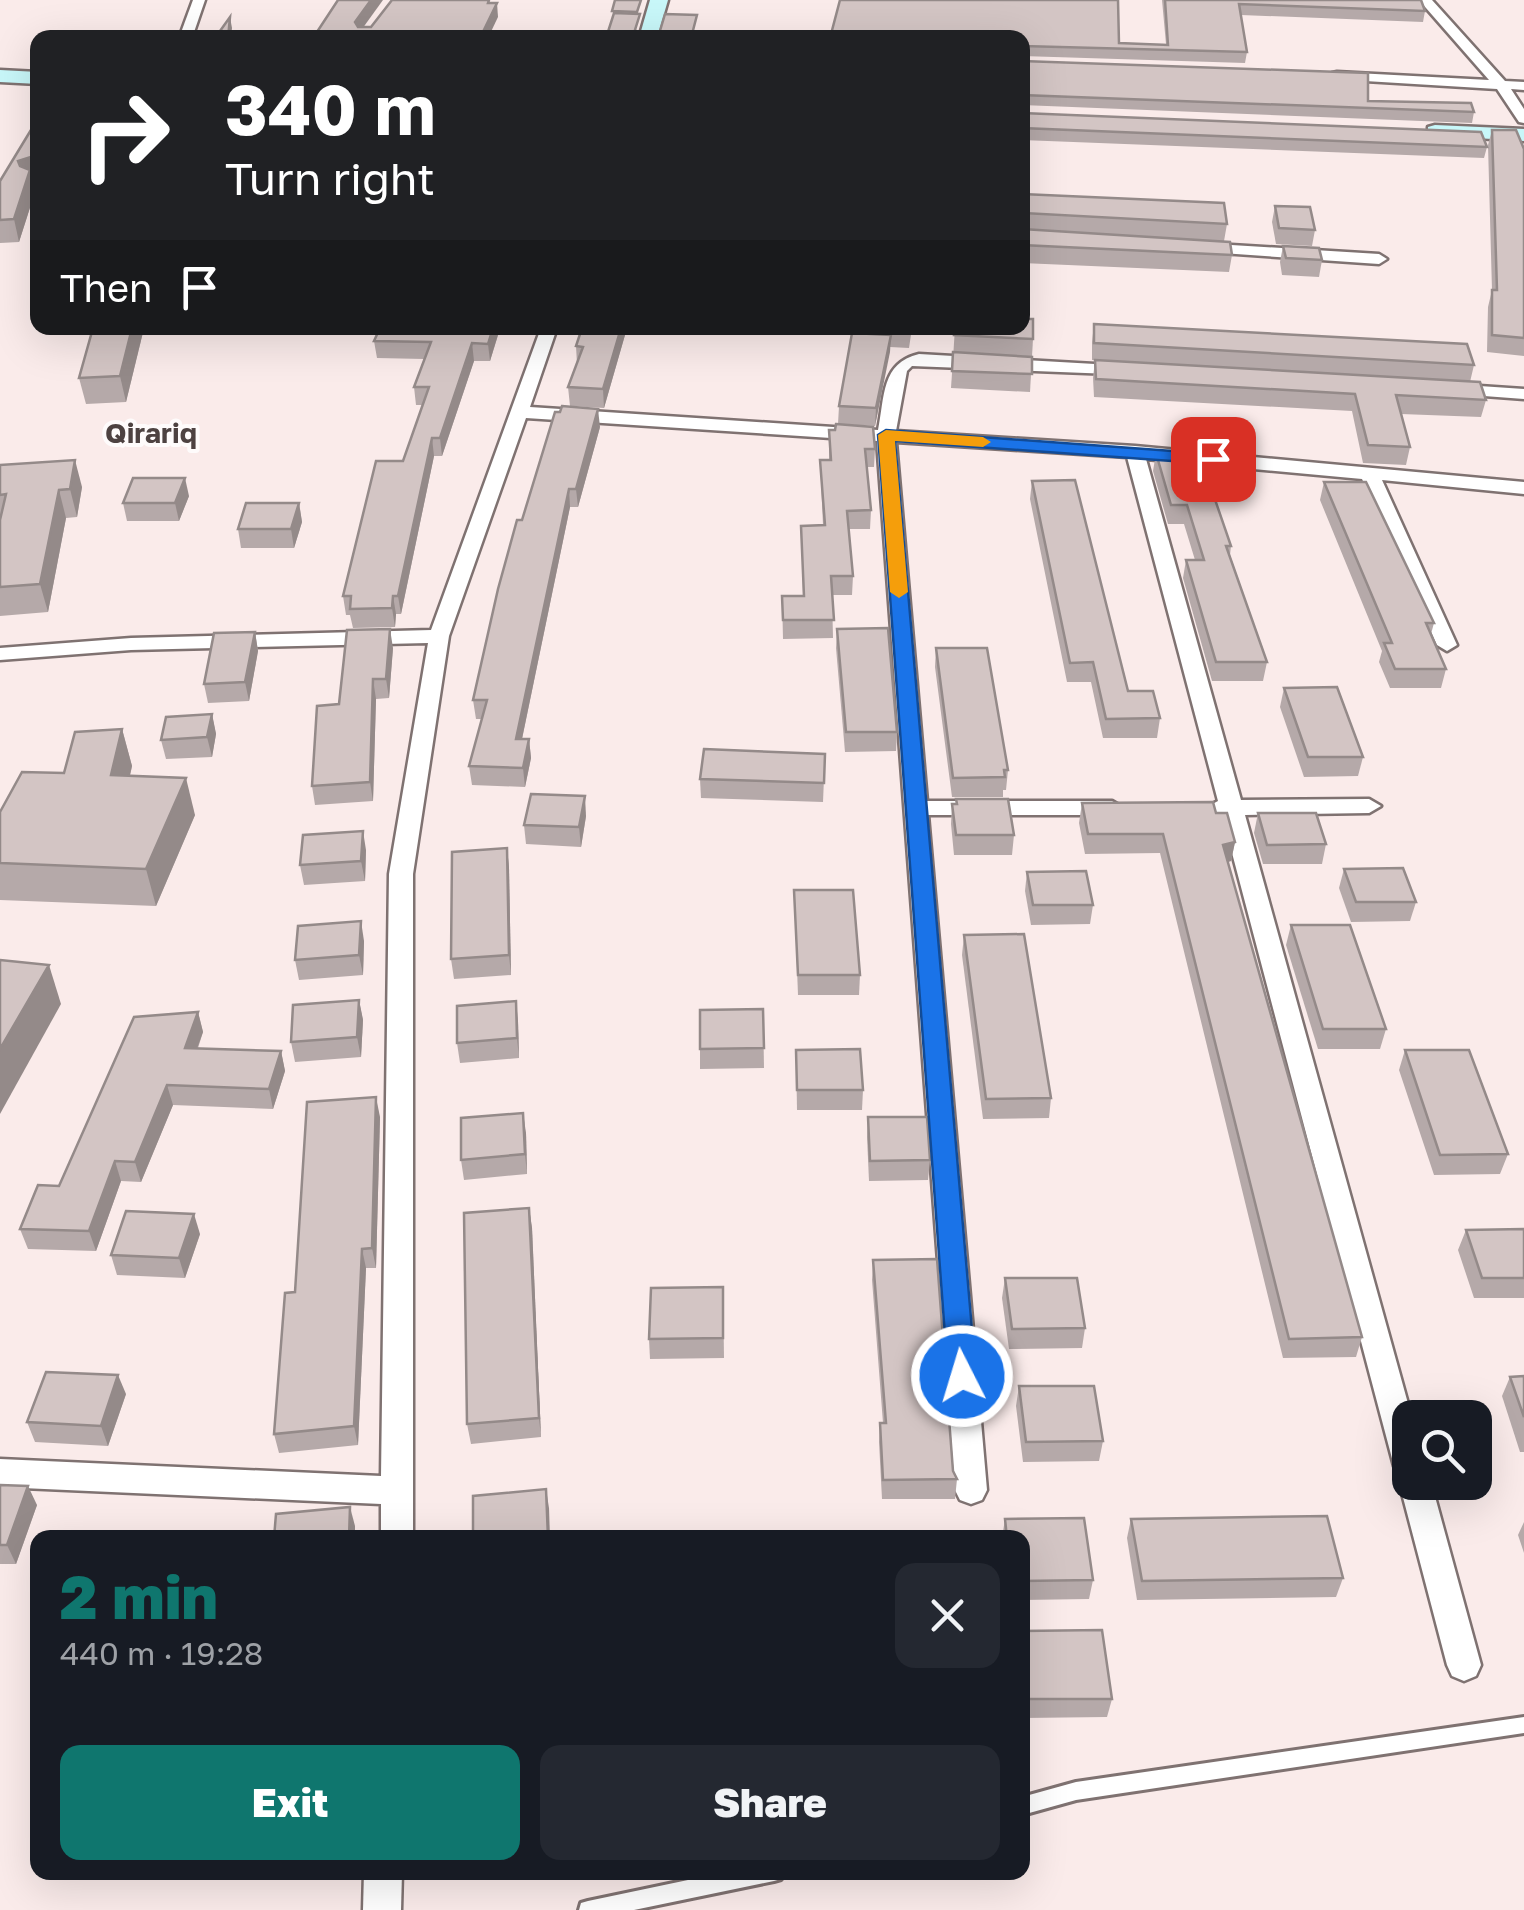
<!DOCTYPE html>
<html lang="en">
<head>
<meta charset="utf-8">
<style>
  body { margin:0; font-family:"Golos Text",sans-serif; background:#242831; color:#f1f3f6; height:100vh; display:flex; flex-direction:column; font-size:38px; white-space:nowrap }
  * { box-sizing:border-box; margin:0 }
  p { font-size:32px; color:#9ea1a6 }
  .icon { flex:none; width:55px; height:55px; fill:none; stroke:currentColor; stroke-width:2; stroke-linecap:round; stroke-linejoin:round }
  .map { position:relative; flex:1; overflow:hidden }
  .sheet { position:absolute; left:30px; top:1530px; width:1000px; height:350px; display:flex; flex-direction:column; background:#171b24; border-radius:20px; box-shadow:0 10px 40px #0002 }
  .sheet>* { flex:none }
  .guide { position:absolute; left:30px; top:30px; width:1000px; height:305px; border-radius:20px; box-shadow:0 10px 40px #0002; background:#202124; color:#fff; overflow:hidden }
  .tools { position:absolute; left:1392px; top:1400px; display:grid; gap:20px }
  .tools a { display:grid; place-items:center; width:100px; height:100px; border-radius:20px; background:#171b24; box-shadow:0 10px 40px #0002; font-size:50px }
  .pin { position:absolute; display:grid; place-items:center; width:85px; height:85px; color:#fff; margin:-42px; border-radius:20px; box-shadow:0 5px 15px #0006 }
  .me { position:absolute; width:110px; margin:-55px; rotate:355deg; stroke-linejoin:round; filter:drop-shadow(0 0 8px #0008) }
  .turn { display:flex; align-items:center; gap:35px; height:210px; padding:0 30px; font-size:45px }
  .turn .icon { width:130px; height:130px; stroke-width:2.5 }
  .turn b { display:block; font-size:70px; line-height:85px }
  .then { display:flex; align-items:center; height:95px; padding:0 30px; background:#0003; gap:20px; font-size:38px }
  .round { display:grid; place-items:center; flex:none; width:105px; height:105px; border-radius:20px; background:#242831 }
  .overview { display:flex; align-items:center; justify-content:space-between; height:170px; padding:0 30px }
  h1 { font-size:60px; font-weight:800; line-height:75px; color:#0f766e }
  .button { display:flex; gap:20px; margin-top:auto; padding:20px 30px }
  .button a { flex:1; height:115px; border-radius:20px; background:#0f766e; color:#fff; font-size:40px; font-weight:800; line-height:115px; text-align:center }
  .button a+a { background:#242831; color:#f1f3f6 }
  .map>svg:first-child { display:block }
  .lines { fill:none; stroke-linecap:round; stroke-linejoin:round }
  .lane-casing { stroke:#7f7271; stroke-width:6 }
  .street-casing { stroke:#7f7271; stroke-width:5 }
  .secondary-casing { stroke:#7f7271; stroke-width:5 }
  .lane { fill:#fff; fill-rule:evenodd }
  .street { fill:#fff; fill-rule:evenodd }
  .secondary { fill:#c8f7f9; fill-rule:evenodd }
  .wall { fill:#b5a9a9 }
  .shaded-wall { fill:#948a89 }
  .building { fill:#d3c5c4; stroke:#948a89; stroke-width:2.5 }
  .route { fill:#1a73e8; stroke:#114b97; stroke-width:2.5 }
  .slow { fill:#f59e0b }
  .labels { text-anchor:middle; dominant-baseline:central; stroke-width:8; stroke-linejoin:round; paint-order:stroke }
  .far-quarter-label { font-size:28px; font-weight:bold; fill:#4d4241; stroke:#fefbfb }
</style>
</head>
<body>
<div class="map">
<svg width="1524" height="1910" viewBox="0 0 1524 1910">
  <rect width="100%" height="100%" fill="#faebea"/>
  <g class="lines">
    <!-- lane casing -->
    <g class="lane-casing">
      <g id="lane">
        <path d="M1524 1717V1733L1076 1800 1022 1815V1797L1076 1782Z"/>
        <path d="M726 1872H783L781 1879 774 1881 634 1910H579L581 1903 588 1901Z"/>
      </g>
    </g>
    <!-- street casing -->
    <g class="street-casing">
      <g id="street">
        <path d="M193 0H205L192 38H179Z"/>
        <path d="M1419 0H1432L1505 81 1524 82V90L1511 89 1524 109V123L1519 122 1497 89 1332 79V73L1337 72 1489 80Z"/>
        <path d="M38 181V189L27 185 29 182Z"/>
        <path d="M1199 243 1379 254 1387 259 1379 264 1193 251 1191 248Z"/>
        <path d="M541 328H557L530 407 878 430C885 396 881 363 919 354L1130 366 1139 371 1136 375 912 366 907 371 896 431 1135 446 1524 482V494L1382 480 1457 645 1447 651 1437 645 1362 479 1146 459 1241 800 1369 799 1381 806 1369 813 1245 815 1412 1418 1410 1482H1431L1481 1665 1476 1676 1464 1681 1452 1676 1447 1665 1399 1482 1402 1477 1394 1466 1222 815 1209 813 1205 808 1218 801 1127 457 896 442 927 801H1112L1124 808 1112 815H928L987 1490 982 1500 971 1504 960 1500 955 1490 877 441 526 418 449 636 413 874V1538H381V1504L0 1487V1459L381 1476 389 874 428 643 131 650 0 660V648L131 638 431 630Z"/>
        <path d="M1450 384 1524 389V399L1444 393V385Z"/>
        <path d="M364 1872H402L401 1910H363Z"/>
      </g>
    </g>
    <!-- secondary casing -->
    <g class="secondary-casing">
      <g id="secondary">
        <path d="M650 0H668L657 38H639Z"/>
        <path d="M0 70 38 72V84L0 82Z"/>
        <path d="M1435 125 1524 129V141L1428 135V127Z"/>
      </g>
    </g>
    <!-- lane -->
    <use href="#lane" class="lane"/>
    <!-- street -->
    <use href="#street" class="street"/>
    <!-- secondary -->
    <use href="#secondary" class="secondary"/>
  </g>
  <!-- wall -->
  <g class="wall">
    <path d="M827 0H1118L1119 43 1166 44 1162 0H1421L1425 11 1423 22 1241 15 1247 52 1245 63 1022 56V38L840 0Z"/>
    <path d="M1022 61 1368 101 1474 112 1472 123 1022 105Z"/>
    <path d="M1022 113 1487 147 1484 158 1022 140Z"/>
    <path d="M1492 130 1524 149V356L1487 352 1488 307 1492 290 1488 145Z"/>
    <path d="M38 178 32 180 35 192 19 242 0 243V181Z"/>
    <path d="M1022 194 1227 224 1224 241 1232 255 1229 272 1022 263Z"/>
    <path d="M1275 206 1315 230 1312 246 1276 244 1272 222Z"/>
    <path d="M1283 246 1322 260 1319 277 1282 275 1280 262Z"/>
    <path d="M1094 324 1474 365 1470 382 1486 400 1481 417 1401 414 1410 447 1406 465 1363 463 1352 411 1094 397 1093 378 1095 360H1092V342Z"/>
    <path d="M93 328H144L126 402 86 404 79 378Z"/>
    <path d="M380 328H509L500 329 490 361H474L442 456H434L401 614H396L395 627 353 628 350 615H346L343 596 403 461 423 405H416L414 387 424 359 377 358 374 341Z"/>
    <path d="M627 328 604 408 570 406 568 387 577 364 576 346Z"/>
    <path d="M872 328H912L909 348 890 347 875 426 838 424 839 406 872 334Z"/>
    <path d="M955 328 1033 339 1030 392 951 388Z"/>
    <path d="M600 427 578 507H570L522 739H529L531 758 525 787 472 785 469 766 482 719H476L473 700 522 520Z"/>
    <path d="M829 430 875 449 874 467H867L871 510 870 529H849L853 576 852 595H832L833 638 783 639 782 596H803L801 526 823 525 820 460H829Z"/>
    <path d="M1156 453 1231 546 1230 555 1267 662 1263 681H1212L1183 578 1186 560H1195L1184 524H1168L1153 471Z"/>
    <path d="M0 465 82 487 77 517 66 518 48 612 0 616Z"/>
    <path d="M1032 481 1128 691 1160 718 1157 738H1103L1091 682H1067L1030 499Z"/>
    <path d="M1324 482 1434 623 1431 634 1446 669 1441 688H1390L1379 662 1382 651 1320 500Z"/>
    <path d="M189 496 179 521H127L123 503Z"/>
    <path d="M299 503 302 522 294 548H241L238 529Z"/>
    <path d="M837 629 897 732 896 751 845 752 836 648Z"/>
    <path d="M255 632 258 651 249 701 208 703 204 684Z"/>
    <path d="M393 648 389 698 376 699 373 801 315 805 312 786Z"/>
    <path d="M936 648 1008 770 1006 790H1003V797H952L935 667Z"/>
    <path d="M1284 688 1363 757 1358 776 1304 777 1280 707Z"/>
    <path d="M212 714 216 734 212 757 166 759 161 740Z"/>
    <path d="M122 729 132 766 130 776 195 815 156 906 0 900V812L64 773Z"/>
    <path d="M825 754 823 802 701 798 700 779Z"/>
    <path d="M956 799 1014 835 1012 855H954L951 824 952 804H956Z"/>
    <path d="M1082 803 1216 813 1235 842 1231 861 1227 862 1362 1337 1356 1357 1283 1358 1160 853 1085 854 1079 823Z"/>
    <path d="M1258 813 1326 844 1322 864H1263L1254 833Z"/>
    <path d="M586 816 581 847 526 844 524 825Z"/>
    <path d="M507 848 509 868 511 975 454 979 451 959Z"/>
    <path d="M366 850 365 881 304 885 300 865Z"/>
    <path d="M1344 869 1416 902 1410 921 1351 922 1339 888Z"/>
    <path d="M1027 872 1093 905 1090 924 1031 925 1025 891Z"/>
    <path d="M794 890 860 975 859 995H798Z"/>
    <path d="M1291 925 1386 1029 1380 1049H1318L1286 945Z"/>
    <path d="M964 935 1051 1098 1049 1118 983 1119 962 955Z"/>
    <path d="M364 941 363 975 299 980 295 960Z"/>
    <path d="M359 1000 363 1020 361 1057 295 1062 291 1042Z"/>
    <path d="M763 1009 764 1068 700 1069V1049Z"/>
    <path d="M198 1012 203 1032 198 1048 281 1051 285 1071 273 1109 173 1105 141 1182 121 1181 96 1251 28 1249 20 1229 59 1186Z"/>
    <path d="M518 1021 519 1058 460 1063 457 1043Z"/>
    <path d="M796 1050 863 1090 862 1110H797Z"/>
    <path d="M1405 1050 1508 1154 1500 1174 1434 1175 1399 1070Z"/>
    <path d="M380 1117 376 1268H366L358 1445 279 1453 274 1434 295 1292Z"/>
    <path d="M868 1117 930 1160 928 1180 869 1181 867 1137Z"/>
    <path d="M526 1133 527 1174 464 1180 461 1160Z"/>
    <path d="M529 1208 532 1228 541 1437 471 1444 467 1424Z"/>
    <path d="M1524 1229V1298H1474L1458 1250 1466 1230Z"/>
    <path d="M200 1234 185 1278 117 1275 111 1255Z"/>
    <path d="M873 1260 957 1479 955 1499H882L879 1442 880 1423H883L872 1280Z"/>
    <path d="M1005 1278 1085 1328 1082 1348 1009 1349 1002 1298Z"/>
    <path d="M723 1287 724 1358 650 1359 649 1339Z"/>
    <path d="M1524 1376V1452H1520L1502 1396 1510 1377Z"/>
    <path d="M1019 1386 1103 1441 1099 1461 1023 1462 1016 1406Z"/>
    <path d="M126 1394 108 1446 35 1442 27 1422Z"/>
    <path d="M0 1485 37 1505 16 1564H0Z"/>
    <path d="M1005 1519 1093 1580 1089 1599 1022 1600V1538H1002Z"/>
    <path d="M1131 1519 1343 1578 1336 1597 1137 1600 1127 1538Z"/>
    <path d="M1524 1522V1553L1518 1535Z"/>
    <path d="M1022 1631 1112 1699 1107 1717 1022 1718Z"/>
    <path d="M252 1872H298L254 1878Z"/>
  </g>
  <!-- shaded-wall -->
  <g class="shaded-wall">
    <path d="M371 0H383L357 36 355 22Z"/>
    <path d="M497 3 498 17 488 38H480Z"/>
    <path d="M230 17 232 28 231 38H228Z"/>
    <path d="M38 145V178L32 180 35 192 19 242 14 219 18 161Z"/>
    <path d="M132 328H144L126 402 120 376Z"/>
    <path d="M493 328H500L490 361 488 344Z"/>
    <path d="M621 328H627L604 408 603 389Z"/>
    <path d="M891 335 890 352 875 426 876 408Z"/>
    <path d="M472 343 474 361 442 456 440 438Z"/>
    <path d="M598 409 600 427 578 507 576 489Z"/>
    <path d="M432 438 434 456 401 614 398 596Z"/>
    <path d="M75 460 82 487 77 517 70 489Z"/>
    <path d="M185 478 189 496 179 521 175 503Z"/>
    <path d="M569 489 570 507 518 758 516 739Z"/>
    <path d="M59 490 66 518 48 612 40 584Z"/>
    <path d="M299 503 302 522 294 548 291 529Z"/>
    <path d="M393 596 396 614 395 627 392 608Z"/>
    <path d="M390 629 393 648 389 698 386 679Z"/>
    <path d="M255 632 258 651 249 701 245 682Z"/>
    <path d="M373 679 376 699 373 801 370 782Z"/>
    <path d="M212 714 216 734 212 757 207 737Z"/>
    <path d="M122 729 132 766 121 812 111 775Z"/>
    <path d="M529 739 531 758 525 787 523 768Z"/>
    <path d="M186 778 195 815 156 906 146 869Z"/>
    <path d="M585 796 586 816 581 847 579 827Z"/>
    <path d="M363 831 366 850 365 881 361 861Z"/>
    <path d="M1235 842 1231 861 1219 865 1223 845Z"/>
    <path d="M507 848 509 868 511 975 509 955Z"/>
    <path d="M361 921 364 941 363 975 359 955Z"/>
    <path d="M49 965 61 1004 0 1114V1049Z"/>
    <path d="M359 1000 363 1020 361 1057 357 1037Z"/>
    <path d="M516 1001 518 1021 519 1058 517 1038Z"/>
    <path d="M198 1012 203 1032 190 1068 185 1048Z"/>
    <path d="M281 1051 285 1071 273 1109 269 1089Z"/>
    <path d="M167 1085 173 1105 141 1182 135 1162Z"/>
    <path d="M376 1097 380 1117 376 1268 372 1248Z"/>
    <path d="M523 1113 526 1133 527 1174 525 1154Z"/>
    <path d="M115 1161 121 1181 96 1251 89 1231Z"/>
    <path d="M529 1208 532 1228 541 1437 539 1418Z"/>
    <path d="M194 1214 200 1234 185 1278 179 1258Z"/>
    <path d="M362 1249 366 1268 358 1445 354 1426Z"/>
    <path d="M118 1375 126 1394 108 1446 101 1426Z"/>
    <path d="M28 1486 37 1505 16 1564 7 1545Z"/>
    <path d="M546 1489 549 1508 550 1538H548Z"/>
    <path d="M350 1507 355 1526V1538H349Z"/>
  </g>
  <!-- building -->
  <g class="building">
    <path d="M338 0H371L355 22 358 27H371L392 0H489L488 3H497L480 38H313Z"/>
    <path d="M615 0H641L637 12 612 11Z"/>
    <path d="M840 0H1118L1119 43 1168 45 1165 0H1421L1425 11 1239 4 1247 52 1023 46 1022 47V38H830Z"/>
    <path d="M614 13 640 14 635 30 639 34H659L665 14 697 15 691 38H606Z"/>
    <path d="M230 17 228 38H215Z"/>
    <path d="M754 33 798 38H751Z"/>
    <path d="M1022 61 1368 73V101L1471 103 1474 112 1022 95Z"/>
    <path d="M1022 113 1481 132 1487 147 1022 128Z"/>
    <path d="M34 125 38 127V145L34 156 18 161 20 166 30 170 14 219 0 220V181Z"/>
    <path d="M1492 130H1516L1524 149V338L1492 335V290H1497Z"/>
    <path d="M1022 194 1224 203 1227 224 1024 213 1022 217Z"/>
    <path d="M1275 206 1310 207 1315 230 1279 228Z"/>
    <path d="M1022 229 1230 242 1232 255 1022 245Z"/>
    <path d="M1283 246 1319 248 1322 260 1286 258Z"/>
    <path d="M1022 319H1033V339L954 335 955 328H1022Z"/>
    <path d="M1094 324 1467 344 1474 365 1094 343Z"/>
    <path d="M93 328H132L120 376 79 378Z"/>
    <path d="M380 328H493L488 344 472 343 440 438H432L398 596H393L392 608 350 609 351 596H343L376 461H403L429 387H414L431 342 374 341Z"/>
    <path d="M582 328H621L603 389 568 387 583 347 576 346Z"/>
    <path d="M873 328H911L910 329Z"/>
    <path d="M852 333 891 335 876 408 839 406Z"/>
    <path d="M953 352 1032 357V374L952 371Z"/>
    <path d="M1095 360 1480 382 1486 400 1396 395 1410 447 1368 445 1355 394 1096 379Z"/>
    <path d="M562 406 598 409 576 489H569L516 739H529L523 768 469 766 487 700H473L498 589 517 520H522L555 412H560Z"/>
    <path d="M836 424 873 427 875 449H865L871 510 847 511 853 576H831L834 620H783L782 596H804L801 526 825 525 820 460H831L829 430H835Z"/>
    <path d="M1156 453H1199L1231 546H1226L1267 662H1216L1186 560H1204L1187 505H1171Z"/>
    <path d="M75 460 70 489 59 490 40 584 0 587V520L6 494 0 495V465Z"/>
    <path d="M133 478H185L175 503H123Z"/>
    <path d="M1075 480 1128 691H1153L1160 718 1106 719 1093 662 1070 663 1032 481Z"/>
    <path d="M1324 482H1366L1434 623H1426L1446 669H1395L1384 643H1392Z"/>
    <path d="M246 503H299L291 529H238Z"/>
    <path d="M888 628 897 732H846L837 629Z"/>
    <path d="M390 629 386 679H373L370 782 312 786 317 706 339 704 347 630Z"/>
    <path d="M255 632 245 682 204 684 214 633Z"/>
    <path d="M936 648H987L1008 770H1004L1005 777 953 778Z"/>
    <path d="M1337 687 1363 757H1308L1284 688Z"/>
    <path d="M212 714 207 737 161 740 166 717Z"/>
    <path d="M122 729 111 775 186 778 146 869 0 863V812L22 772 64 773 75 732Z"/>
    <path d="M704 749 825 754 824 783 700 779Z"/>
    <path d="M531 794 585 796 579 827 524 825Z"/>
    <path d="M956 799H1008L1014 835H956L952 804H957Z"/>
    <path d="M1213 802 1216 813H1227L1235 842 1223 845 1362 1337 1289 1339 1163 834H1088L1082 803Z"/>
    <path d="M1258 813H1316L1326 844 1267 845Z"/>
    <path d="M363 831 361 861 300 865 303 835Z"/>
    <path d="M507 848 509 955 451 959 452 852Z"/>
    <path d="M1403 868 1416 902H1356L1344 869Z"/>
    <path d="M1086 871 1093 905H1033L1027 872Z"/>
    <path d="M794 890H853L860 975H798Z"/>
    <path d="M361 921 359 955 295 960 298 926Z"/>
    <path d="M1291 925H1350L1386 1029H1323Z"/>
    <path d="M1024 934 1051 1098 986 1099 964 935Z"/>
    <path d="M0 960 49 965 0 1049Z"/>
    <path d="M359 1000 357 1037 291 1042 293 1005Z"/>
    <path d="M516 1001 517 1038 457 1043V1006Z"/>
    <path d="M763 1009 764 1048 700 1049V1010Z"/>
    <path d="M198 1012 185 1048 281 1051 269 1089 167 1085 135 1162 115 1161 89 1231 20 1229 38 1185 59 1186 134 1017Z"/>
    <path d="M860 1049 863 1090H797L796 1050Z"/>
    <path d="M1405 1050H1469L1508 1154 1440 1155Z"/>
    <path d="M376 1097 372 1248 362 1249 354 1426 274 1434 285 1293 295 1292 307 1102Z"/>
    <path d="M523 1113 525 1154 461 1160V1118Z"/>
    <path d="M868 1117H927L930 1160 870 1161Z"/>
    <path d="M529 1208 539 1418 467 1424 464 1213Z"/>
    <path d="M126 1211 194 1214 179 1258 111 1255Z"/>
    <path d="M1524 1229V1278H1482L1466 1230Z"/>
    <path d="M937 1259 953 1471 957 1479 883 1480 880 1423H886L873 1260Z"/>
    <path d="M1005 1278H1077L1085 1328 1012 1329Z"/>
    <path d="M723 1287V1338L649 1339 651 1288Z"/>
    <path d="M46 1372 118 1375 101 1426 27 1422Z"/>
    <path d="M1524 1376V1417L1510 1377Z"/>
    <path d="M1019 1386H1094L1103 1441 1026 1442Z"/>
    <path d="M0 1485 28 1486 7 1545H0Z"/>
    <path d="M546 1489 548 1538H473V1496Z"/>
    <path d="M350 1507 349 1538H274L276 1514Z"/>
    <path d="M1327 1516 1343 1578 1142 1581 1131 1519Z"/>
    <path d="M1084 1518 1093 1580 1022 1581V1538H1007L1005 1519Z"/>
    <path d="M951 1534V1538H871V1535Z"/>
    <path d="M1102 1630 1112 1699H1022V1631Z"/>
  </g>
  <!-- route -->
  <path class="route" d="M886 430 1213 454 1221 459 1213 464 895 441 976 1376 972 1384 962 1388 952 1384 948 1376 878 435Z"/>
  <!-- slow -->
  <path class="slow" d="M886 430 983 437 991 442 983 447 895 441 908 592 899 598 890 592 878 435Z"/>
  <g class="labels">
    <!-- far-quarter labels -->
    <g class="far-quarter-label">
      <text x="151" y="432">Qirariq</text>
    </g>
  </g>
</svg>
<div class="tools">
<a><svg class="icon" aria-label="search" viewBox="0 0 24 24"><circle cx="10" cy="10" r="6"/><path d="M15 15l6 6"/></svg></a>
</div>
<div class="pin" style="left:1213px;top:459px;background:#d93025"><svg class="icon" aria-label="arrive" viewBox="0 0 24 24"><path d="M6 21V4h12l-3 4 3 4H6"/></svg></div>
<svg class="me" style="left:962px;top:1376px" viewBox="-20 -20 40 40"><circle r="17" fill="#1a73e8" stroke="#fff" stroke-width="3"/><path d="M0-11L8 9 0 5-8 9z" fill="#fff"/></svg>
<div class="guide">
<div class="turn"><svg class="icon" aria-label="right" viewBox="0 0 24 24"><path d="M7 20v-9h11M14 6l5 5-5 5"/></svg><div><b>340 m</b>Turn right</div></div>
<div class="then">Then<svg class="icon" aria-label="arrive" viewBox="0 0 24 24"><path d="M6 21V4h12l-3 4 3 4H6"/></svg></div>
</div>
<section class="sheet">
<div class="overview"><div><h1>2 min</h1><p>440 m · 19:28</p></div><a class="round"><svg class="icon" aria-label="close" viewBox="0 0 24 24"><path d="M6 6l12 12M18 6L6 18"/></svg></a></div>
<div class="button"><a>Exit</a><a>Share</a></div>
</section>
</div>
</body>
</html>
